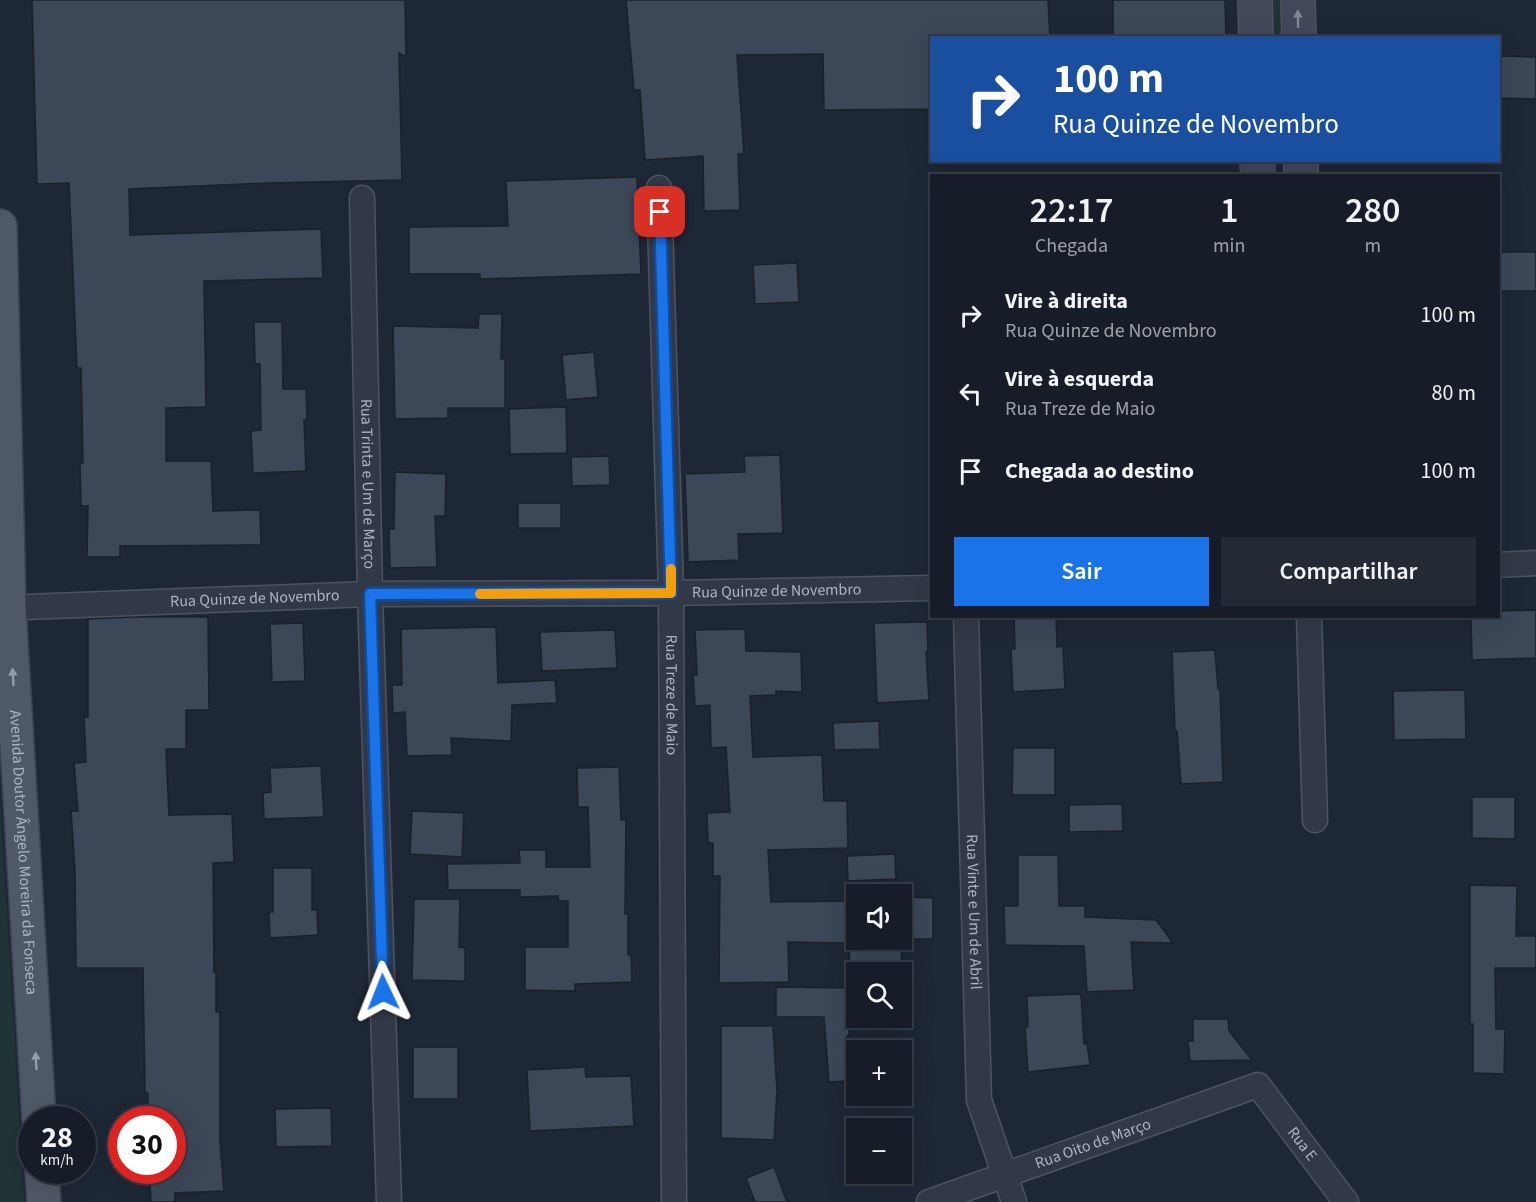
<!DOCTYPE html>
<html lang="pt">
<head>
<meta charset="utf-8">
<style>
  body { margin:0; font-family:"Source Sans 3",sans-serif; background:#232a34; color:#f1f3f6; height:100vh; display:flex; flex-direction:column; font-size:22px; white-space:nowrap }
  * { box-sizing:border-box; margin:0 }
  p { font-size:20px; color:#9ea2a8 }
  .icon { flex:none; width:33px; height:33px; fill:none; stroke:currentColor; stroke-width:2; stroke-linecap:round; stroke-linejoin:round }
  .map { position:relative; flex:1; overflow:hidden }
  .side { position:absolute; left:930px; top:174px; width:570px; height:444px; display:flex; flex-direction:column; background:#161d28; border-radius:0px; box-shadow:0 6px 24px #0002,0 0 0 2px #353b45 }
  .side>* { flex:none }
  .hud { position:absolute; left:930px; top:36px; width:570px; height:126px; border-radius:0px; box-shadow:0 6px 24px #0002,0 0 0 2px #353b45; background:#1a4fa0; color:#fff; overflow:hidden }
  .tools { position:absolute; left:846px; top:884px; display:grid; gap:12px }
  .tools a { display:grid; place-items:center; width:66px; height:66px; border-radius:0px; background:#161d28; box-shadow:0 6px 24px #0002,0 0 0 2px #353b45; font-size:30px }
  .speed { position:absolute; left:18px; top:1106px; display:flex; gap:12px; font-size:30px; font-weight:700; text-align:center }
  .speed>* { display:grid; place-content:center; width:78px; height:78px; border-radius:50%; background:#161d28; box-shadow:0 6px 24px #0002,0 0 0 2px #353b45; line-height:1 }
  .speed small { font-size:15px; font-weight:400 }
  .speed .limit { border:9px solid #d22; background:#fff; color:#111 }
  .pin { position:absolute; display:grid; place-items:center; width:51px; height:51px; color:#fff; margin:-26px; border-radius:12px; box-shadow:0 3px 9px #0006 }
  .me { position:absolute; width:66px; margin:-33px; rotate:358deg; stroke-linejoin:round; filter:drop-shadow(0 0 4px #0008) }
  .turn { display:flex; align-items:center; gap:21px; height:126px; padding:0 24px; font-size:27px }
  .turn .icon { width:78px; height:78px; stroke-width:2.5 }
  .turn b { display:block; font-size:42px; line-height:51px }
  .eta { display:flex; justify-content:space-evenly; align-items:center; height:102px; text-align:center }
  .eta b { font-size:36px; font-weight:600; line-height:42px }
  .primary-button { display:flex; gap:12px; margin-top:auto; padding:12px 24px }
  .primary-button a { flex:1; height:69px; border-radius:0px; background:#1a73e8; color:#fff; font-size:24px; font-weight:600; line-height:69px; text-align:center }
  .primary-button a+a { background:#232a34; color:#f1f3f6 }
  ul { padding:0; list-style:none }
  li { display:flex; align-items:center; gap:18px; height:78px; padding:0 24px }
  li div { flex:1 }
  li b { display:block; font-size:22px }
  li em { font-style:normal }
  .map>svg:first-child { display:block }
  .green { fill:#203336 }
  .building { fill:#3c4758; stroke:#1a202c; stroke-width:1.5 }
  .lines { fill:none; stroke-linecap:round; stroke-linejoin:round }
  .street-casing { stroke:#4c5461; stroke-width:27 }
  .secondary-casing { stroke:#4c5461; stroke-width:36 }
  .primary-casing { stroke:#3b424f; stroke-width:36 }
  .street { stroke:#323946; stroke-width:24 }
  .secondary { stroke:#404859; stroke-width:33 }
  .primary { stroke:#4f5866; stroke-width:33 }
  .oneway { fill:#808999 }
  .oneway2 { fill:#949dac }
  .route-casing { stroke:#114b97; stroke-width:15 }
  .route { stroke:#1a73e8; stroke-width:10 }
  .slow { stroke:#f59e0b; stroke-width:10 }
  .labels { text-anchor:middle; dominant-baseline:central; stroke-width:4.5; stroke-linejoin:round; paint-order:stroke }
  .street-label { font-size:16px; fill:#abb4c3; stroke:#181e2a }
</style>
</head>
<body>
<div class="map">
<svg width="1536" height="1202" viewBox="0 0 1536 1202">
  <rect width="100%" height="100%" fill="#1e2735"/>
  <!-- green -->
  <g class="green">
    <path d="M1268 0H1285L1286 37H1269Z"/>
    <path d="M0 797 24 1202H0Z"/>
  </g>
  <!-- building -->
  <g class="building">
    <path d="M32 0H405L406 57 399 53 402 180 270 183 129 189 130 235 321 229 323 278 204 281 206 407 166 408V461H211L213 511 260 510 261 545 120 546V557H87L88 506H81L80 463H83L82 410 81 368H77L69 183 37 184Z"/>
    <path d="M626 0H1048L1050 38H932V109L824 110 823 54 737 55 744 154H738L740 210 704 211 703 156 645 160 640 90H634Z"/>
    <path d="M1113 0H1225L1226 38H1113Z"/>
    <path d="M1500 56 1536 57V99L1499 98Z"/>
    <path d="M637 177 641 274 480 279V274H409V227L508 226 506 181Z"/>
    <rect x="1498" y="252" width="38" height="39"/>
    <path d="M797 263 799 302 755 304 753 265Z"/>
    <path d="M479 314H502L501 359H505V408H448V418L395 419 393 326 478 328Z"/>
    <path d="M254 322H282L283 389H306L307 420H304L306 471 253 473 251 431 261 430 260 364H255Z"/>
    <path d="M594 352 598 397 566 400 562 355Z"/>
    <path d="M566 407 567 453 510 454 509 409Z"/>
    <path d="M780 455 783 533 738 534 739 560 688 562 685 474 745 472 744 456Z"/>
    <path d="M609 456 610 485 572 486 571 457Z"/>
    <path d="M395 472 446 474 445 516H435L437 567 390 568 389 529H394Z"/>
    <rect x="518" y="503" width="43" height="25"/>
    <path d="M1536 610V658L1472 660 1471 616H1498V611Z"/>
    <path d="M1014 616H1056L1057 647 1063 646 1065 689 1013 692 1011 649H1015Z"/>
    <path d="M131 617H208L209 710H186V749H166L169 815 232 814 234 862 213 863 214 972H216V1012H220V1142L224 1191 175 1193V1202H151L149 1170H172V1119H148V1093H145L143 968H76L75 871 71 811H78L74 763 86 762 84 717H88V619Z"/>
    <path d="M927 622 928 652H926L929 700 877 703 874 623Z"/>
    <path d="M303 623 305 681 272 682 270 624Z"/>
    <path d="M496 627 498 683 555 680 557 703 512 705 511 741 451 738 452 755 407 756 405 712 393 713 392 685H402L401 629Z"/>
    <path d="M745 629 746 651 801 652 802 692 776 691V695L750 696 753 757 822 755 824 801H847L848 848 768 850 771 902 845 901V943L788 942 789 982 719 983 720 876H713V843H708L707 813 730 812 726 747 711 748 710 705 695 706 693 675H697L695 630Z"/>
    <path d="M615 630 617 668 542 671 540 632Z"/>
    <path d="M1215 650 1218 689H1220L1223 782 1181 784 1177 731H1175L1172 652Z"/>
    <path d="M1465 690 1466 739 1394 740 1393 691Z"/>
    <path d="M879 721 880 749 834 750 833 723Z"/>
    <path d="M1013 748H1055V795H1012Z"/>
    <path d="M321 766 324 817 264 819 263 793 271 792 270 768Z"/>
    <path d="M619 767 621 820H626L625 914H628V955H631L632 982 575 984V991L525 990V947H568V901H559L558 896 520 897V890H448L447 864 520 863 519 850H546V867H590L588 807H578L577 768Z"/>
    <path d="M1472 797H1515V839L1472 838Z"/>
    <path d="M1122 804 1123 831 1069 832V805Z"/>
    <path d="M412 811 464 813 462 857 410 854Z"/>
    <path d="M895 854 896 879 848 881 847 856Z"/>
    <path d="M1018 855H1058L1059 906H1085V917L1156 920 1173 943 1131 942 1134 990 1087 992 1084 946 1005 945 1004 906H1018Z"/>
    <path d="M273 868H312V910H317L318 935 270 938 269 912H273Z"/>
    <path d="M1470 885 1517 886 1516 936H1536V968H1495L1496 1029H1505L1504 1074 1473 1073V1024H1470Z"/>
    <path d="M902 897 933 898V939H902Z"/>
    <path d="M414 899H460L459 947 465 948V981L412 980Z"/>
    <path d="M901 944 902 972H850L849 945Z"/>
    <path d="M776 987 848 988 849 1036H847L850 1081 829 1082 824 1017H776Z"/>
    <path d="M1081 994 1084 1044 1087 1043 1090 1065 1028 1072 1025 1027H1028L1027 996Z"/>
    <path d="M1193 1019H1228L1229 1031 1252 1060 1190 1061 1188 1041H1193Z"/>
    <path d="M721 1026H773L777 1091 774 1140 721 1138Z"/>
    <rect x="413" y="1047" width="45" height="52"/>
    <path d="M585 1067 586 1077 631 1076 634 1126 530 1131 527 1070Z"/>
    <path d="M331 1108 332 1146 276 1147 275 1109Z"/>
    <path d="M774 1167 787 1202H755L746 1178Z"/>
  </g>
  <g class="lines">
    <!-- street casing -->
    <g class="street-casing">
      <g id="street">
        <path id="s1" d="M659 188 671 593 674 1202"/>
        <path id="s2" d="M362 198 370 594 389 1202"/>
        <path d="M1498 565 1536 563"/>
        <path id="s3" d="M0 608 370 594 671 593 932 588"/>
        <path id="s4" d="M966 616 979 1100 1014 1202"/>
        <path d="M1309 616 1315 820"/>
        <path id="s5" d="M929 1202 1258 1085 1346 1202"/>
      </g>
    </g>
    <!-- secondary casing -->
    <g class="secondary-casing">
      <g id="secondary">
        <path d="M1255 0 1256 38"/>
        <path d="M1298 0 1299 38"/>
        <path d="M1257 160 1258 176"/>
        <path d="M1301 160V176"/>
      </g>
    </g>
    <!-- primary casing -->
    <g class="primary-casing">
      <g id="primary">
        <path id="s6" d="M0 226 9 608 39 1119"/>
        <path d="M42 1170 44 1202"/>
      </g>
    </g>
    <!-- street -->
    <use href="#street" class="street"/>
    <!-- secondary -->
    <use href="#secondary" class="secondary"/>
    <!-- primary -->
    <use href="#primary" class="primary"/>
  </g>
  <!-- one-way arrows -->
  <defs><path id="oneway-solid" d="M-6-.8H1V-3.2L6.5 0L1 3.2V.8H-6Z" transform="scale(1.5)"/></defs>
  <use class="oneway" href="#oneway-solid" transform="translate(1298 19) rotate(-91)"/>
  <g class="oneway2">
    <use href="#oneway-solid" transform="translate(13 677) rotate(-93)"/>
    <use href="#oneway-solid" transform="translate(36 1061) rotate(-93)"/>
  </g>
  <g class="lines">
    <!-- route casing -->
    <g class="route-casing">
      <path id="route" d="M383 992 370 594 671 593 660 212"/>
    </g>
    <!-- route -->
    <use href="#route" class="route"/>
    <!-- slow -->
    <path class="slow" d="M480 594 671 593V569"/>
  </g>
  <g class="labels">
    <!-- street labels -->
    <g class="street-label">
      <text stroke="none"><textPath href="#s2" startOffset="286">Rua Trinta e Um de Março</textPath></text>
      <text stroke="none"><textPath href="#s3" startOffset="777">Rua Quinze de Novembro</textPath></text>
      <text stroke="none"><textPath href="#s3" startOffset="255">Rua Quinze de Novembro</textPath></text>
      <text stroke="none"><textPath href="#s1" startOffset="507">Rua Treze de Maio</textPath></text>
      <text stroke="none"><textPath href="#s6" startOffset="627">Avenida Doutor Ângelo Moreira da Fonseca</textPath></text>
      <text stroke="none"><textPath href="#s4" startOffset="296">Rua Vinte e Um de Abril</textPath></text>
      <text stroke="none"><textPath href="#s5" startOffset="174">Rua Oito de Março</textPath></text>
      <text stroke="none"><textPath href="#s5" startOffset="423">Rua E</textPath></text>
    </g>
  </g>
</svg>
<div class="tools">
<a><svg class="icon" aria-label="sound" viewBox="0 0 24 24"><path d="M4 9h4l5-4v14l-5-4H4zM17 9q2 3 0 6"/></svg></a>
<a><svg class="icon" aria-label="search" viewBox="0 0 24 24"><circle cx="10" cy="10" r="6"/><path d="M15 15l6 6"/></svg></a>
<a>+</a>
<a>−</a>
</div>
<div class="speed"><div>28<small>km/h</small></div><div class="limit">30</div></div>
<div class="pin" style="left:660px;top:212px;background:#d93025"><svg class="icon" aria-label="arrive" viewBox="0 0 24 24"><path d="M6 21V4h12l-3 4 3 4H6"/></svg></div>
<svg class="me" style="left:383px;top:992px" viewBox="-20 -20 40 40"><path d="M0-17L14 15 0 8-14 15z" fill="#1a73e8" stroke="#fff" stroke-width="4"/></svg>
<div class="hud">
<div class="turn"><svg class="icon" aria-label="right" viewBox="0 0 24 24"><path d="M7 20v-9h11M14 6l5 5-5 5"/></svg><div><b>100 m</b>Rua Quinze de Novembro</div></div>
</div>
<section class="side">
<div class="eta">
<div><b>22:17</b><p>Chegada</p></div>
<div><b>1</b><p>min</p></div>
<div><b>280</b><p>m</p></div>
</div>
<ul>
<li><svg class="icon" aria-label="right" viewBox="0 0 24 24"><path d="M7 20v-9h11M14 6l5 5-5 5"/></svg><div><b>Vire à direita</b><p>Rua Quinze de Novembro</p></div><em>100 m</em></li>
<li><svg class="icon" aria-label="left" viewBox="0 0 24 24"><path d="M17 20v-9H6M10 6l-5 5 5 5"/></svg><div><b>Vire à esquerda</b><p>Rua Treze de Maio</p></div><em>80 m</em></li>
<li><svg class="icon" aria-label="arrive" viewBox="0 0 24 24"><path d="M6 21V4h12l-3 4 3 4H6"/></svg><div><b>Chegada ao destino</b></div><em>100 m</em></li>
</ul>
<div class="primary-button"><a>Sair</a><a>Compartilhar</a></div>
</section>
</div>
</body>
</html>
